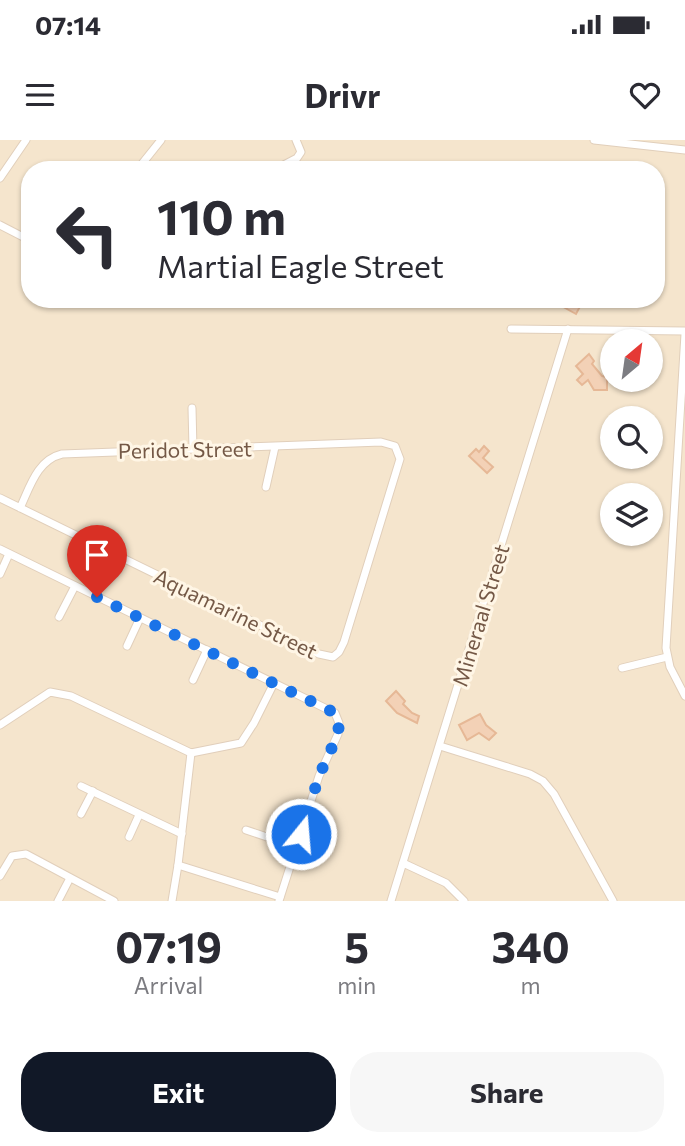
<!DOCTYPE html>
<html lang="en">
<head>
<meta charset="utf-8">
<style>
  body { margin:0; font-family:Commissioner,sans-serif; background:#f7f7f7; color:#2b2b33; height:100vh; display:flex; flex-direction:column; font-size:26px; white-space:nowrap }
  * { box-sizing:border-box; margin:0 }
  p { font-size:23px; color:#7c7c81 }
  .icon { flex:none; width:38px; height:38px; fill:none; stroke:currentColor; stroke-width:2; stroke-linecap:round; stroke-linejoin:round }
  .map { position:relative; height:761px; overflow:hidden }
  .panel { display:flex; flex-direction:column; background:#fff; flex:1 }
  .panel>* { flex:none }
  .banner { position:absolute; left:21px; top:21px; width:644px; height:147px; border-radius:28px; box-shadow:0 2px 5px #0004; background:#fff; color:#2b2b33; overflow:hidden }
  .needle { width:46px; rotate:29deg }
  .buttons { position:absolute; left:600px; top:189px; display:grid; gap:14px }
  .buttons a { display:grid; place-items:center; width:63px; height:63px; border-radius:50%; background:#fff; box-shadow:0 2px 5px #0004; font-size:35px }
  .pin { position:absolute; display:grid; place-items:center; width:60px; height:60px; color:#fff; margin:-72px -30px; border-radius:50% 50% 50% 0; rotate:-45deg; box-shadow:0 0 7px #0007 }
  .pin .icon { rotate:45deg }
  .me { position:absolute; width:77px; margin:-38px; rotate:17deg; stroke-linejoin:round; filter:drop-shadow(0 0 5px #0008) }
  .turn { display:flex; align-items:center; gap:24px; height:147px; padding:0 21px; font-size:32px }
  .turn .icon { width:91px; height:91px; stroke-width:2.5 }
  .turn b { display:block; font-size:49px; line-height:60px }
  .eta { display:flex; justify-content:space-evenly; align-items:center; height:119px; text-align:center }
  .eta b { font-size:42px; font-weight:700; line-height:49px }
  .primary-button { display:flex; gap:14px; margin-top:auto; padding:14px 21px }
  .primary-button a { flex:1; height:80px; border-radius:28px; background:#111827; color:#fff; font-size:28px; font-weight:700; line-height:80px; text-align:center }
  .primary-button a+a { background:#f7f7f7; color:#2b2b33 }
  .status { display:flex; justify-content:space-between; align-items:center; height:49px; padding:0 35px; background:#fff; direction:ltr }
  .status svg { height:19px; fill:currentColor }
  header { display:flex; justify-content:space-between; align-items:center; height:91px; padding:0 21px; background:#fff; font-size:32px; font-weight:700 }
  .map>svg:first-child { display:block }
  .residential { fill:#f5e5cd; fill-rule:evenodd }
  .building { fill:#f3d1b6; stroke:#e6b896; stroke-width:2 }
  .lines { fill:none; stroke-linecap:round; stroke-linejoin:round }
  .minor-casing { stroke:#e1cfbb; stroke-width:9 }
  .minor { stroke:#fff; stroke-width:7 }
  .route { stroke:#1a73e8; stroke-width:12; stroke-dasharray:0 21.6 }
  .labels { text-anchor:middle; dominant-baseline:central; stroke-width:6; stroke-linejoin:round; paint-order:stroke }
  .street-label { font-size:21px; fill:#745846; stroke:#fff6e6 }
</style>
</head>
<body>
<div class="status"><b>07:14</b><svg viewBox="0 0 49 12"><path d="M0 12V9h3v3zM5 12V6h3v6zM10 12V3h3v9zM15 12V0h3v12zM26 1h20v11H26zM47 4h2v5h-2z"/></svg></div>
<header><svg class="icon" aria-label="menu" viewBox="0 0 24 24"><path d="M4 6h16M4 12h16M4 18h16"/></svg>Drivr<svg class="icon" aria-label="heart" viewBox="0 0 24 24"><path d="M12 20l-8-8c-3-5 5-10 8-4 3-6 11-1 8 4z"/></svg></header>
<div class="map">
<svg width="685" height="761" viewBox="0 0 685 761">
  <rect width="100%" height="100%" fill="#fdf3df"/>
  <!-- residential -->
  <path class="residential" d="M0 0H685V761H0ZM30 30H656V159H30ZM612 201H651V240H612ZM612 278H651V317H612ZM612 355H651V394H612Z"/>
  <!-- building -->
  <g class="building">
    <path d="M549 159H584L576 174Z"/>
    <path d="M589 214 594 221 592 224 602 236 607 237V250H594L588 240 582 245 577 240 583 234 576 226Z"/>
    <path d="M484 306 489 311 483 318 493 327 487 333 469 316 476 309 479 312Z"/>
    <path d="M396 551 405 561 403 564 412 573 419 576 417 583 397 573 386 561Z"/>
    <path d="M480 574 486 585 496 593 489 600 479 593 467 600 459 585Z"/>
  </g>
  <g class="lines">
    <!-- minor casing -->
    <g class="minor-casing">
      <g id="minor">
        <path d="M594 0 685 10"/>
        <path d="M137 30 161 0"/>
        <path d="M274 30 297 18 301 12 296 0"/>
        <path d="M0 38 26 0"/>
        <path d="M0 85 29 100"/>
        <path d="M511 189 685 191"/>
        <path d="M685 194 666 508 670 527 685 556"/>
        <path d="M192 268 193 309"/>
        <path d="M266 347 275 307"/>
        <path d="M0 358 319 514 333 517 339 512 344 502 400 319 395 306 381 302 62 314C37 320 30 347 20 368"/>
        <path d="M0 409 335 573 339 583 338 594 319 636 279 761"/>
        <path d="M0 434 9 414"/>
        <path d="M59 477 75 446"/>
        <path d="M127 506 140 478"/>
        <path d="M622 528 667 517"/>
        <path d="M193 540 207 510"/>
        <path d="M0 585 50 552 71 556 191 613 241 603 254 583 274 543"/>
        <path d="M440 606 530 634 543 641 554 654 613 761"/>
        <path d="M81 646 182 694"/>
        <path d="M81 674 93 651"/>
        <path d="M246 690 297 707"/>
        <path d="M129 697 139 675"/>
        <path d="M403 723 446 743 464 761"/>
        <path d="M178 725 280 757"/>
        <path d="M0 736 12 716 26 714 114 761"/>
        <path d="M58 761 70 738"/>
        <path d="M172 761 178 725 191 613"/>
        <path d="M391 761 568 189"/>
      </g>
    </g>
    <!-- minor -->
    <use href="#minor" class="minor"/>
  </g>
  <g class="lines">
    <!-- route -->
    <path class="route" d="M97 457 335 573 339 583 338 594 319 636 301 694"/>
  </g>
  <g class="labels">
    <!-- street labels -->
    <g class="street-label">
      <text transform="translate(185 309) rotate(-1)">Peridot Street</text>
      <text transform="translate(236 473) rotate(26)">Aquamarine Street</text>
      <text transform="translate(480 475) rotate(-73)">Mineraal Street</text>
    </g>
  </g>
</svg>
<div class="buttons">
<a><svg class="needle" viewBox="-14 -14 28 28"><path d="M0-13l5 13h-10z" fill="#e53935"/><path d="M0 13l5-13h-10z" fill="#7c7c81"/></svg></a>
<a><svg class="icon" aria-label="search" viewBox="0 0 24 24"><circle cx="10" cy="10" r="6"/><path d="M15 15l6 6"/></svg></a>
<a><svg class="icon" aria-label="layers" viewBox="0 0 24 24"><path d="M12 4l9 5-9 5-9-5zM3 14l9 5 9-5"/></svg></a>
</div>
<div class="pin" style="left:97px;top:457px;background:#d93025"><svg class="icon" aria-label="arrive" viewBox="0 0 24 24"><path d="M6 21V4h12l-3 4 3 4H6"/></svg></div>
<svg class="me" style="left:301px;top:694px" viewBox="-20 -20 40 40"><circle r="17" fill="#1a73e8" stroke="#fff" stroke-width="3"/><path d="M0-11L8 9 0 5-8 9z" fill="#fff"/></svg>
<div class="banner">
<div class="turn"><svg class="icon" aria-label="left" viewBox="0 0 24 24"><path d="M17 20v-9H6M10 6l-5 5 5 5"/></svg><div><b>110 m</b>Martial Eagle Street</div></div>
</div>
</div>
<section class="panel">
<div class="eta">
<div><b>07:19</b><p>Arrival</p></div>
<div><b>5</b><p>min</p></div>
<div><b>340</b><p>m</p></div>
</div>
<div class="primary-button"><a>Exit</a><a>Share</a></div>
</section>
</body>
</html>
